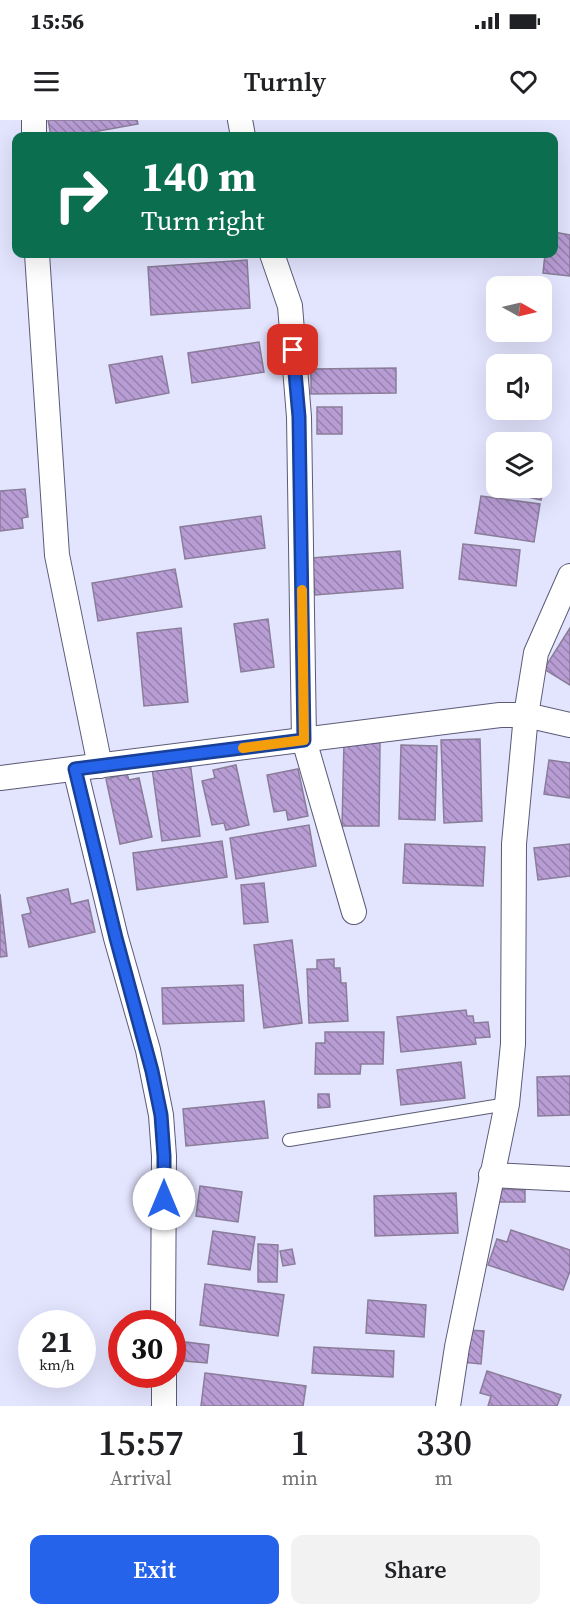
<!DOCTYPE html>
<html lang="en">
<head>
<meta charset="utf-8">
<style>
  body { margin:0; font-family:"Source Serif 4",serif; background:#f2f2f2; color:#202124; height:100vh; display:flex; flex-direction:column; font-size:22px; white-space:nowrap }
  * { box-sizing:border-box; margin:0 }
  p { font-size:20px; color:#757577 }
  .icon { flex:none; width:33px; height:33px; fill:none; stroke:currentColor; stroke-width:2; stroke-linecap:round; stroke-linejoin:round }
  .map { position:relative; height:1286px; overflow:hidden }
  .side { display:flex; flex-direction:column; background:#fff; flex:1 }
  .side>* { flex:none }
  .top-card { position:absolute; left:12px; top:12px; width:546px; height:126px; border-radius:12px; box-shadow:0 6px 24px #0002; background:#0b6e4f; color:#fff; overflow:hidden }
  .needle { width:39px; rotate:98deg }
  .fabs { position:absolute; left:486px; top:156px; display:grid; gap:12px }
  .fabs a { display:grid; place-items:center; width:66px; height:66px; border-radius:12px; background:#fff; box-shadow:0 6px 24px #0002; font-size:30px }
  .speed { position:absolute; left:18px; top:1190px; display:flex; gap:12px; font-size:30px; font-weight:700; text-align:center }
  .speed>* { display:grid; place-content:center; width:78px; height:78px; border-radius:50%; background:#fff; box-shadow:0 6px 24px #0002; line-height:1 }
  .speed small { font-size:15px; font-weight:400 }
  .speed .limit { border:9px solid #d22; background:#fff; color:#111 }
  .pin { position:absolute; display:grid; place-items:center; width:51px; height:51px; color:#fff; margin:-26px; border-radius:12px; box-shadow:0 3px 9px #0006 }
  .me { position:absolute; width:66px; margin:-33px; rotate:0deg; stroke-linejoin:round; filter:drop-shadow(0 0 4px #0008) }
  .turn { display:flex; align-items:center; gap:21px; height:126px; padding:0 30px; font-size:27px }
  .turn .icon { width:78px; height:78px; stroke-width:2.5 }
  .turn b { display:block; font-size:42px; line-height:51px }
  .eta { display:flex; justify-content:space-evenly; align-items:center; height:102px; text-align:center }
  .eta b { font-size:36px; font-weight:600; line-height:42px }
  .cta { display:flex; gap:12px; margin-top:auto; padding:12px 30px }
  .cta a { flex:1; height:69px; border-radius:12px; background:#2563eb; color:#fff; font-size:24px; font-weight:600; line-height:69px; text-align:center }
  .cta a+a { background:#f2f2f2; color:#202124 }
  .status { display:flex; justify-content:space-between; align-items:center; height:42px; padding:0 30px; background:#fff; direction:ltr }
  .status svg { height:16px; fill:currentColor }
  header { display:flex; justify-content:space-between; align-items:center; height:78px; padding:0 30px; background:#fff; font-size:27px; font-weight:600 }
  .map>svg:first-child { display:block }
  .building { fill:url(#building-back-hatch); stroke:#8a7d99; stroke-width:1.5 }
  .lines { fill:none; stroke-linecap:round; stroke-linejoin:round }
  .service-casing { stroke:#5b5b77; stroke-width:14 }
  .minor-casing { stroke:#5b5b77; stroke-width:26 }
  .service { stroke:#fff; stroke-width:12 }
  .minor { stroke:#fff; stroke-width:24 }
  .route-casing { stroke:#184099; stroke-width:15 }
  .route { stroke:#2563eb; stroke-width:10 }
  .slow { stroke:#f59e0b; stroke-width:10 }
</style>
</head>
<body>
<div class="status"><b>15:56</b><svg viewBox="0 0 49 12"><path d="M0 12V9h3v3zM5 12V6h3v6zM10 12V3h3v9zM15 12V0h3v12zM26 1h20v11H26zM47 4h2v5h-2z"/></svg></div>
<header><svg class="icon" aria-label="menu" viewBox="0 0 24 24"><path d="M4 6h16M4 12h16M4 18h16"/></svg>Turnly<svg class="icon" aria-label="heart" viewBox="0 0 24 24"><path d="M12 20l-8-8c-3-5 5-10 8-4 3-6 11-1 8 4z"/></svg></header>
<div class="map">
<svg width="570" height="1286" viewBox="0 0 570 1286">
  <defs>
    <pattern id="building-back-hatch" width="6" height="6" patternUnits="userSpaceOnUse" patternTransform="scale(1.5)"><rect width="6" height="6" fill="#b89dd5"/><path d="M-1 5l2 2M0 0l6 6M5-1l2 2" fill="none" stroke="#9681ae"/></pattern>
  </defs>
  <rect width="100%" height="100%" fill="#e3e4fe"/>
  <!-- building -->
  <g class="building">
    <path d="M48 0H137L138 4 71 16H51Z"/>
    <path d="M554 112 570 115V156L543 153 545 134H554Z"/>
    <path d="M247 140 250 188 151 195 148 147Z"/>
    <path d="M259 222 264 252 192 263 188 233Z"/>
    <path d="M162 236 169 273 116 283 109 245Z"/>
    <path d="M396 248V273L311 274V249Z"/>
    <rect x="317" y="287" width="25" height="27"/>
    <path d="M542 346 548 347 541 380 494 369 496 356V368H542Z"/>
    <path d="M25 369 28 397 22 398 23 408 0 411V371Z"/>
    <path d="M481 376 540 384 534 422 475 413Z"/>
    <path d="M261 396 265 428 185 439 180 407Z"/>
    <path d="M463 424 520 430 516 466 459 459Z"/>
    <path d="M400 431 403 468 315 475 312 438Z"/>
    <path d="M175 449 182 487 98 501 92 463Z"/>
    <path d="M268 499 274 547 241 552 234 504Z"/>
    <path d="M181 508 188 582 144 586 137 513Z"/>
    <path d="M570 508V565L544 549Z"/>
    <path d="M480 619 482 701 444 703 441 620Z"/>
    <path d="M344 622 380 623 379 706H342Z"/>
    <path d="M401 625 437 626 435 700 399 699Z"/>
    <path d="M549 640 570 643V678L544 674Z"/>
    <path d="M190 642 200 716 162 721 152 648Z"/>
    <path d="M236 645 249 705 226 710 224 703 212 705 202 661 215 658 213 650Z"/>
    <path d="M298 649 308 696 288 700 286 690 274 692 267 655Z"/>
    <path d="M127 654 129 660 139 658 152 717 120 724 106 659Z"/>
    <path d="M309 705 316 746 236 759 230 718Z"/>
    <path d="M222 721 227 757 137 770 133 733Z"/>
    <path d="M405 724 485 727 483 766 403 763Z"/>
    <path d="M570 724V756L538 760 534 728Z"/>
    <path d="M264 763 268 802 244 804 241 765Z"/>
    <path d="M68 769 71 784 88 780 95 812 29 827 22 795 31 793 27 778Z"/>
    <path d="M0 774 7 836 0 837Z"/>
    <path d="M292 820 302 903 264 908 254 825Z"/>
    <path d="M334 839V848H340L341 863H346L348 901 309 903 307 849H317V840Z"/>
    <path d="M243 865 244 901 163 904 162 868Z"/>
    <path d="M466 890 467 896H473L474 903 488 902 490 917 475 918 476 924 401 932 397 897Z"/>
    <path d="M325 912H384L383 944H361L360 954H315L316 923H325Z"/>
    <path d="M461 942 465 978 401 985 397 950Z"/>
    <path d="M570 956V995L538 996 537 957Z"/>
    <path d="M318 974H329L330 987 318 988Z"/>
    <path d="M264 981 268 1018 186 1026 183 989Z"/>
    <path d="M200 1066 242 1072 238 1102 196 1096Z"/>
    <path d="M500 1069 525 1070V1082H499Z"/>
    <path d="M456 1073 458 1113 375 1116 374 1076Z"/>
    <path d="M511 1110 570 1130V1151L563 1170 488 1145 497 1119 507 1122Z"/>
    <path d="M213 1111 255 1117 250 1150 208 1144Z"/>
    <path d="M258 1124 278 1125 277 1162H258Z"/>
    <path d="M292 1129 295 1144 283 1146 280 1131Z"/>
    <path d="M205 1164 284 1175 278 1216 200 1205Z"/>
    <path d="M368 1180 426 1185 424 1217 366 1213Z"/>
    <path d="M466 1210 484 1211 481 1244 462 1242Z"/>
    <path d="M186 1222 209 1225 207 1243 184 1241Z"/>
    <path d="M314 1227 394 1231 393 1257 312 1253Z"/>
    <path d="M487 1251 561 1275 557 1286H488L491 1276 480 1273Z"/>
    <path d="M205 1253 306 1266 303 1286H201Z"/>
  </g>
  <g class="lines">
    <!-- service casing -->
    <g class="service-casing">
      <path id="service" d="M289 1020 507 984"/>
    </g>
    <!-- minor casing -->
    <g class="minor-casing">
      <g id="minor">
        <path d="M34 0V16"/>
        <path d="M240 0 243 16"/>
        <path d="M37 134 57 435 100 646"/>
        <path d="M272 134 290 186 299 297 304 620 354 792"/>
        <path d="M75 649 116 818 148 930 161 995 164 1036 163 1203"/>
        <path d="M0 658 500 595H526L570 605"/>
        <path d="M491 1055 570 1059"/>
        <path d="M164 1254V1286"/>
        <path d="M448 1286 457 1227 507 984 513 924 514 724 526 595 536 533 570 456"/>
      </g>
    </g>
    <!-- service -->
    <use href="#service" class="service"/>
    <!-- minor -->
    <use href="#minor" class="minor"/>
  </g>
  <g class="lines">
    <!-- route casing -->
    <g class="route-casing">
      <path id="route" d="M164 1079V1036L161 995 152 951 116 818 75 649 304 620 299 297 293 230"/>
    </g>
    <!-- route -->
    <use href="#route" class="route"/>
    <!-- slow -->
    <path class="slow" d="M243 628 304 620 302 470"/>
  </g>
</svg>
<div class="fabs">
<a><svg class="needle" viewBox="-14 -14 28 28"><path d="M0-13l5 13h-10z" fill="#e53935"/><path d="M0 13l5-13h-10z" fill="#757577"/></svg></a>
<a><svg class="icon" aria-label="sound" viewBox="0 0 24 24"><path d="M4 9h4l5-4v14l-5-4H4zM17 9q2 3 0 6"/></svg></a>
<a><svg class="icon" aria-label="layers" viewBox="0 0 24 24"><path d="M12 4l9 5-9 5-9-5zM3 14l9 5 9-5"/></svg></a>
</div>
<div class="speed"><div>21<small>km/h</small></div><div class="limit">30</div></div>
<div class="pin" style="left:293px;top:230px;background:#d93025"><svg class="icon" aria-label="arrive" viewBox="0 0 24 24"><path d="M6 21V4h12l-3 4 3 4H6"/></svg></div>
<svg class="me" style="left:164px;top:1079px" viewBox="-20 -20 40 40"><circle r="19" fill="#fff"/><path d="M0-13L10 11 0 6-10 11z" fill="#2563eb"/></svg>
<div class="top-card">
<div class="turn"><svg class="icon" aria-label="right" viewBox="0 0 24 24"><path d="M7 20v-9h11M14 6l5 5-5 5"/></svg><div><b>140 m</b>Turn right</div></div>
</div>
</div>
<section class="side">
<div class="eta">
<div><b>15:57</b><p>Arrival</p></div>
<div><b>1</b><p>min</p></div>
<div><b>330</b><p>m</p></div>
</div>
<div class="cta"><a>Exit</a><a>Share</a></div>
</section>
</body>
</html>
